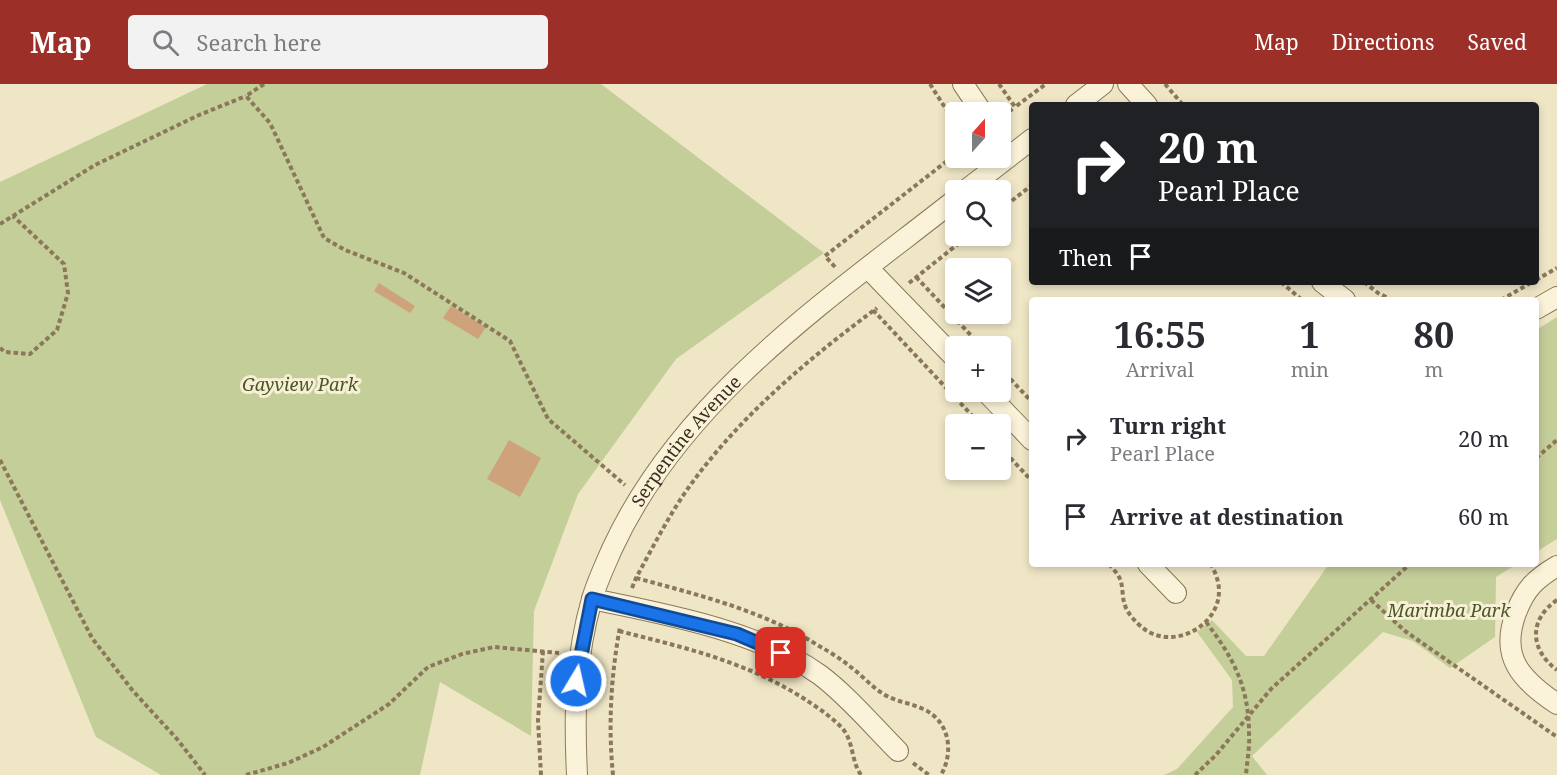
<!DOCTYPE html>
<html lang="en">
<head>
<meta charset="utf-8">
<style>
  body { margin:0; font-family:"Noto Serif",serif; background:#f2f2f3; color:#2b2b33; height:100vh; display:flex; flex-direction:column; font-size:22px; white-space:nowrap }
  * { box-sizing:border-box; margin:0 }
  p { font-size:20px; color:#7c7c81 }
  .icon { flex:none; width:33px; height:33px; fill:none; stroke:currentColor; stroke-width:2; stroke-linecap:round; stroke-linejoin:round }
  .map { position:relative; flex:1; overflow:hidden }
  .panel { position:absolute; left:1029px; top:213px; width:510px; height:270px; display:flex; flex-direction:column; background:#fff; border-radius:6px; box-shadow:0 3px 9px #0003 }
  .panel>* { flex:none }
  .guide { position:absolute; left:1029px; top:18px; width:510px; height:183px; border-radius:6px; box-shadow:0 3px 9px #0003; background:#202124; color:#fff; overflow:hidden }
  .needle { width:39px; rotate:21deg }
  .fabs { position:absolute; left:945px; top:18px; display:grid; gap:12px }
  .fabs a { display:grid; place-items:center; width:66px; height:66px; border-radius:6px; background:#fff; box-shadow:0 3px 9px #0003; font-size:30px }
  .pin { position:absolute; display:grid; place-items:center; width:51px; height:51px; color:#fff; margin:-26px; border-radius:12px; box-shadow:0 3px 9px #0006 }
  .me { position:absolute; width:66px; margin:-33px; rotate:9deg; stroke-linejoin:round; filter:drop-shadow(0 0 4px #0008) }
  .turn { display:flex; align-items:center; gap:21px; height:126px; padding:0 30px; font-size:27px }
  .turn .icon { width:78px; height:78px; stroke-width:2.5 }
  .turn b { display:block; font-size:42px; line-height:51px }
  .then { display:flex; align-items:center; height:57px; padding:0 30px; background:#0003; gap:12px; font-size:22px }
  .eta { display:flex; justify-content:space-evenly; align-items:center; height:102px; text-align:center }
  .eta b { font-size:36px; font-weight:700; line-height:42px }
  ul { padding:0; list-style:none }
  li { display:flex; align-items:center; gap:18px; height:78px; padding:0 30px }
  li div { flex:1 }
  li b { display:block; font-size:22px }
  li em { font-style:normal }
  header { display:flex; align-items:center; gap:36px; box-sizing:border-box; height:84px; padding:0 30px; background:#9c3029; color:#fff }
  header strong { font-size:28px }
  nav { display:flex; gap:33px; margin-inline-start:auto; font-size:21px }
  .search { width:420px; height:54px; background:#f2f2f3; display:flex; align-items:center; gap:15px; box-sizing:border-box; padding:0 21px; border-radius:6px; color:#7c7c81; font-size:22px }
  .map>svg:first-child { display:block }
  .green { fill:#c4ce99 }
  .building { fill:#cea37b }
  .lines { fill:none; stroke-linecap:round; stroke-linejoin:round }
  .minor-casing { stroke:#8b785b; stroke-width:22 }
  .path { stroke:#8b785b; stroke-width:4; stroke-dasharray:4.5 3; stroke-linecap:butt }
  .minor { stroke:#faf2d9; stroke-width:20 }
  .route-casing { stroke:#114b97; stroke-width:15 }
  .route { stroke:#1a73e8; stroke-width:10 }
  .labels { text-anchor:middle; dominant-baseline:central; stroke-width:6; stroke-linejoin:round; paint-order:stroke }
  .park-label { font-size:18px; font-style:italic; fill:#485825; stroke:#f7efd6 }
  .street-label { font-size:18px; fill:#3b2f1f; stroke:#f7efd6 }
</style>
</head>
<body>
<header>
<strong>Map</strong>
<div class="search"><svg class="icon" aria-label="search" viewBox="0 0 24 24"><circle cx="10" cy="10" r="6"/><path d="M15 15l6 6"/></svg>Search here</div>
<nav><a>Map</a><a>Directions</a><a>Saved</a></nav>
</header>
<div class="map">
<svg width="1557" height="691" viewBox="0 0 1557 691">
  <rect width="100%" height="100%" fill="#efe6c6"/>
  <!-- green -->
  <g class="green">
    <path d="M207 0H601L824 169 676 275 578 410 534 527 531 652 440 598 420 691H161L96 653 0 416V98Z"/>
    <path d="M1557 233V455L1536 468V246Z"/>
    <path d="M1329 480H1517L1496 493 1495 553 1450 584 1413 557 1383 548 1252 672 1267 691H1164L1177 685 1233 623 1232 596 1197 548 1212 536 1246 572H1264Z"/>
  </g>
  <!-- building -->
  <g class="building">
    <path d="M379 199 415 222 410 229 374 207Z"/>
    <path d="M451 222 486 243 478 255 443 234Z"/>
    <path d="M509 356 541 374 520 413 487 395Z"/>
  </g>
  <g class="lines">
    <!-- minor casing -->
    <g class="minor-casing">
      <g id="minor">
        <path d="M963 0 982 28"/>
        <path d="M1128 0 1147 21"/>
        <path d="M1076 21 1103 0"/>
        <path d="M966 106 1032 55"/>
        <path d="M868 184 956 275"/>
        <path d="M1322 198 1345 216"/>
        <path d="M1536 225 1557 213"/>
        <path d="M986 308 1032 356"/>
        <path d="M1148 480 1176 509"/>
        <path d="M1557 482C1535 495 1525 505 1516 529 1499 574 1522 596 1557 620"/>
        <path d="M592 515C665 530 759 547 820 591 847 611 874 643 898 667"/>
        <path id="s1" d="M577 691C574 630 575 574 592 515 597 498 605 481 612 465 682 313 829 215 956 115"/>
      </g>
    </g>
    <!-- path -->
    <g class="path">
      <path d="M264 0 246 12 270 39 324 154 345 166 404 189 510 257 548 335 625 401"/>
      <path d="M930 0 956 41"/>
      <path d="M999 0 1015 23 1046 0"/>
      <path d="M1165 0 1183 21"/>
      <path d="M1003 32 1015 23"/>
      <path d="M1000 126 1032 101"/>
      <path d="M0 140 95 81 199 31 246 12"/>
      <path d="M835 183 825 172 956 70"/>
      <path d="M916 193 981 262"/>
      <path d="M1536 196 1557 184"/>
      <path d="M1281 198 1302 216"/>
      <path d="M1364 198 1378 209 1392 216"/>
      <path d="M909 199 968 152"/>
      <path d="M1501 216 1532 198"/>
      <path d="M873 226 980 340"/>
      <path d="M0 264 5 268 30 270 57 246 68 209 64 180 13 132"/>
      <path d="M1000 284 1032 318"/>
      <path d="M1000 363 1032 397"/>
      <path d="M1536 374 1557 356"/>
      <path d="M0 376 92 554 133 607 177 655 205 691"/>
      <path d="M1109 480C1113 485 1118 490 1120 495 1123 502 1122 511 1124 518 1126 528 1136 539 1143 544 1172 567 1219 543 1219 507 1219 497 1215 488 1211 480"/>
      <path d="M636 494C699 511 764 527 819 562 832 569 845 578 857 588 866 596 875 605 885 611 897 618 911 619 923 625 950 637 954 668 941 691"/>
      <path d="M632 504 636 494C653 463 669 431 689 403 739 333 808 275 877 224"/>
      <path d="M1371 516 1405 547 1557 653"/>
      <path d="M1557 516C1528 536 1530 566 1557 586"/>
      <path d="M1206 538C1233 573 1249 603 1249 649 1250 663 1247 677 1246 691"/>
      <path d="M619 547C686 564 744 577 803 614 817 623 832 633 843 645 854 659 851 677 861 691"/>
      <path d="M913 679 929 691"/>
      <path d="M246 691 288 679 323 663 389 620 428 583 462 570 494 563 559 569"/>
      <path d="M541 691 538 636 543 567"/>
      <path d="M613 691C608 642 611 591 620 543"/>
      <path d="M1195 691 1215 672 1271 605 1410 480"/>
    </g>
    <!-- minor -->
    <use href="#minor" class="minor"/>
  </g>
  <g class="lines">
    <!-- route casing -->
    <g class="route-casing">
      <path id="route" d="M576 597 592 515 737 550 781 569"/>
    </g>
    <!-- route -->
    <use href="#route" class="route"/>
  </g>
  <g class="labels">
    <!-- park labels -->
    <g class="park-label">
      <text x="300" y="300">Gayview Park</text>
      <text x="1449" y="526">Marimba Park</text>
    </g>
    <!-- street labels -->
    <g class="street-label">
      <text stroke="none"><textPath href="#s1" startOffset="363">Serpentine Avenue</textPath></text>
    </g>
  </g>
</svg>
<div class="fabs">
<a><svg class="needle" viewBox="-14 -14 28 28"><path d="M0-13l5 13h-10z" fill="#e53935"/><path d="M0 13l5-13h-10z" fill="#7c7c81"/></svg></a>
<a><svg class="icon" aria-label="search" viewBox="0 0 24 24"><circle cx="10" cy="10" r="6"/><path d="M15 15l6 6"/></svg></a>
<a><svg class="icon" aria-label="layers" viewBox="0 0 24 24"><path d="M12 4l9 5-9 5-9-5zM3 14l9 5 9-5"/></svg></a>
<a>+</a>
<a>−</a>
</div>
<div class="pin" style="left:781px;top:569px;background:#d93025"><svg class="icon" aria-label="arrive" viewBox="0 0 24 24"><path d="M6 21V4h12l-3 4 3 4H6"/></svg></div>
<svg class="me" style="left:576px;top:597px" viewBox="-20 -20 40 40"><circle r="17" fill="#1a73e8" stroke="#fff" stroke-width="3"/><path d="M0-11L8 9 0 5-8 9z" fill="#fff"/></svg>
<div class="guide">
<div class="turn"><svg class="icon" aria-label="right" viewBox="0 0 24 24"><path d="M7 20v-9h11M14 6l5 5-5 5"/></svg><div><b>20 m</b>Pearl Place</div></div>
<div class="then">Then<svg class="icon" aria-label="arrive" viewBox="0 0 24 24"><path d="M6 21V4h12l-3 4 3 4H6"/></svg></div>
</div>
<section class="panel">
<div class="eta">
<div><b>16:55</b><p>Arrival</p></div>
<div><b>1</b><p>min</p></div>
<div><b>80</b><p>m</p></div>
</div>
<ul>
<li><svg class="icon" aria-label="right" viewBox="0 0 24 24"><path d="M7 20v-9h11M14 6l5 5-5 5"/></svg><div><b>Turn right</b><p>Pearl Place</p></div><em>20 m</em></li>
<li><svg class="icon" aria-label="arrive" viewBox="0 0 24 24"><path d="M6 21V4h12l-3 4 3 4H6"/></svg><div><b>Arrive at destination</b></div><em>60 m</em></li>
</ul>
</section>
</div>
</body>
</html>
